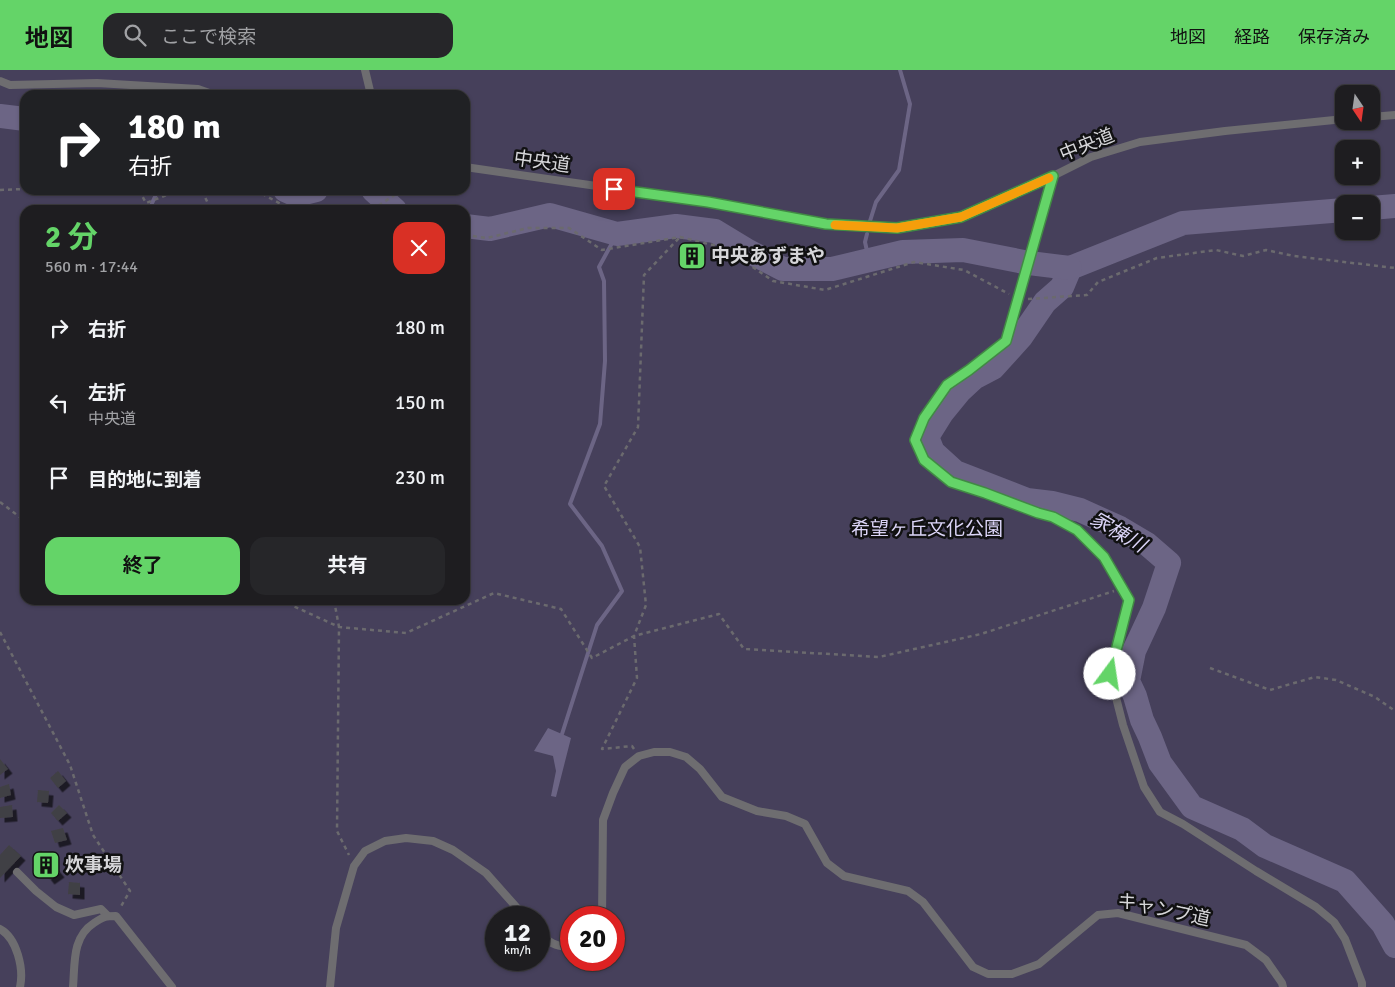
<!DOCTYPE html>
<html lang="ja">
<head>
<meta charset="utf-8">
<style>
  body { margin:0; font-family:Signika,"Noto Sans JP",sans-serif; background:#262629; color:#f1f3f6; height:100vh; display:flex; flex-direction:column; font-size:19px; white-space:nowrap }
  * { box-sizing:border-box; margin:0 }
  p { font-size:16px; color:#a1a2a5 }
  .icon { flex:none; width:28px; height:28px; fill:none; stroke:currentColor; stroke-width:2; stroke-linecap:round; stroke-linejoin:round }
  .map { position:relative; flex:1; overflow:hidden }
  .panel { position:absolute; left:20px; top:135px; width:450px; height:400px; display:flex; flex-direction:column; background:#1e1d20; border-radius:15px; box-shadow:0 1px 4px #0004,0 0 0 1px #3c3b3e }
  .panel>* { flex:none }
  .banner { position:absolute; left:20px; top:20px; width:450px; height:105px; border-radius:15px; box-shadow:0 1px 4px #0004,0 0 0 1px #3c3b3e; background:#202124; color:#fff; overflow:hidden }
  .needle { width:32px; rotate:167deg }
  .fabs { position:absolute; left:1335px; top:15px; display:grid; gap:10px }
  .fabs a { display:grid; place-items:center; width:45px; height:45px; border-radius:10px; background:#1e1d20; box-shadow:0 1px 4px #0004,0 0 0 1px #3c3b3e; font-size:25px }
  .speed { position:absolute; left:485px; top:836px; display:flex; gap:10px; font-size:25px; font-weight:700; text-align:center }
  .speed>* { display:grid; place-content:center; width:65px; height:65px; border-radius:50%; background:#1e1d20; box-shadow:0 1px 4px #0004,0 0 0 1px #3c3b3e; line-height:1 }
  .speed small { font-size:12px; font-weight:400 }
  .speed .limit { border:8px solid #d22; background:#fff; color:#111 }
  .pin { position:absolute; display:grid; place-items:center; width:42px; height:42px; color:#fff; margin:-21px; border-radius:10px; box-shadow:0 2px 8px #0006 }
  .me { position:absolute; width:55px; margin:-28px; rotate:14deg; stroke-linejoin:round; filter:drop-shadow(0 0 4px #0008) }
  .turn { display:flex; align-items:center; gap:18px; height:105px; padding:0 25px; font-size:22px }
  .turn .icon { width:65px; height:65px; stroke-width:2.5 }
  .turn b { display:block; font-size:35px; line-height:42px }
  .round { display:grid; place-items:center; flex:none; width:52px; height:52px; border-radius:15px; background:#262629 }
  .overview { display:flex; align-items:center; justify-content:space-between; height:85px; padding:0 25px }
  h1 { font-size:30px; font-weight:700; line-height:38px; color:#64d468 }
  .primary-button { display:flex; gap:10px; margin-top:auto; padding:10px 25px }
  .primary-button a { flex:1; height:58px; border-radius:15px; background:#64d468; color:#111; font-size:20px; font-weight:700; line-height:58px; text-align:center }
  .primary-button a+a { background:#262629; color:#f1f3f6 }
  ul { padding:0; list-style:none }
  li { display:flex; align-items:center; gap:15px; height:75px; padding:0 25px }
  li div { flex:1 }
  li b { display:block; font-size:19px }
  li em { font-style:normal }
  header { display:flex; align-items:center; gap:30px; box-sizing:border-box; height:70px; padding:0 25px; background:#64d468; color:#111 }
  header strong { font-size:24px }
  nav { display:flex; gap:28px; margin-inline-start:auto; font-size:18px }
  .search { width:350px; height:45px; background:#262629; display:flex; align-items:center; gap:12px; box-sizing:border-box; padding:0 18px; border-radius:15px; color:#a1a2a5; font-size:19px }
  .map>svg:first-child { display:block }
  .green { fill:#46405b; fill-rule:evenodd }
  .water { fill:#6c6585 }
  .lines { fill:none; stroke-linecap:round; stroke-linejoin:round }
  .stream { stroke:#6c6585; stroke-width:4 }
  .river { stroke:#6c6585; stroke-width:24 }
  .building { fill:#414044; filter:url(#shadow) }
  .path { stroke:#6b6a6e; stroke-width:2.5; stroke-dasharray:4 4; stroke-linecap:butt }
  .service { stroke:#6e6d70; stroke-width:8 }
  .route-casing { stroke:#418a44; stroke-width:12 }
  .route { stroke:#64d468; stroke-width:9 }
  .slow { stroke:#f59e0b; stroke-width:9 }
  .labels { text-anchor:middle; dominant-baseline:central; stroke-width:5; stroke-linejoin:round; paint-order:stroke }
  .street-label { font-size:19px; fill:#d6d6d9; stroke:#111112 }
  .poi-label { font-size:19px; font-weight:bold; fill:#d6d6d9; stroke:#111112; text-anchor:start }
  .park-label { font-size:19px; fill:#dcd5f8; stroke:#111112 }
  .water-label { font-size:20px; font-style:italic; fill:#dad3f6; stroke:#111112 }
</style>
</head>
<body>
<header>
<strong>地図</strong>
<div class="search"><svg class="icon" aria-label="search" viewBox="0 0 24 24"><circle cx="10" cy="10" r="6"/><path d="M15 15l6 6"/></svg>ここで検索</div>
<nav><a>地図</a><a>経路</a><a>保存済み</a></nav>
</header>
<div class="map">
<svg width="1395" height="917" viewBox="0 0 1395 917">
  <defs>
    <filter id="shadow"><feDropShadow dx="4.5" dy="4.5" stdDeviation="0" flood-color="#0009"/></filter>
  </defs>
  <rect width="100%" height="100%" fill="#28272b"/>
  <!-- green -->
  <path class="green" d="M0 0H1395V917H0ZM1344 24H1371V51H1344ZM25 25H465V120H25ZM1344 79H1371V106H1344ZM1344 134H1371V161H1344ZM25 140H465V530H25ZM496 848H539V890H496ZM571 848H614V890H571Z"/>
  <!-- water -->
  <path class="water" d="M548 658 571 668 556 727 551 726 556 701 553 686 534 681Z"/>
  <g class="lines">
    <!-- stream -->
    <g class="stream">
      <path d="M149 140 158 120"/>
      <path d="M870 151 876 132 899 100 910 34 900 0"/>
      <path d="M867 164 865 172 869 190"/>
      <path d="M562 664 597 555 622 521 602 476 570 434 600 354 605 291 604 211 599 197 617 164"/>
    </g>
    <!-- river -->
    <g class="river">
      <path d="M0 46 25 49"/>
      <path d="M285 120 296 125 316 120"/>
      <path d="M373 120 395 140"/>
      <path d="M1371 138 1395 136"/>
      <path d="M1344 140 1183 153 1070 198 1062 217 1045 232 1021 267 993 298 974 308 960 321 942 343 927 367 933 382 955 402 1027 430 1052 433 1080 440 1120 458 1147 474 1169 493 1154 538 1134 581 1128 611 1135 626 1142 650 1150 667 1160 693 1192 737 1242 759 1265 776 1345 811 1383 854 1395 876"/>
      <path d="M465 156 490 159 550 145 617 164 676 156 715 161 748 181 783 199H832L903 182 963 180 1029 193 1070 198"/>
    </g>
  </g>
  <!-- building -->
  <g class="building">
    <path d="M695 178 701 184 698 193 689 195 683 188 686 180Z"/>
    <path d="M0 689 8 699 0 705Z"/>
    <path d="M58 701 66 711 58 718 50 708Z"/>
    <path d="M9 714 11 725 0 728V717Z"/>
    <path d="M38 720 49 721 48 733 37 732Z"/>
    <path d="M12 735 13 747 0 748V737Z"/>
    <path d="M59 735 67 743 58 751 51 743Z"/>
    <path d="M63 758 67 770 55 773 51 761Z"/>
    <path d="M9 775 21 786 0 808V785Z"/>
    <path d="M41 780 60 803 50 810 32 787Z"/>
    <path d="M69 812 80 813V825L68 824Z"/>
  </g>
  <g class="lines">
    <!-- path -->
    <g class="path">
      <path d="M0 120 25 119"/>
      <path d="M139 120 146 133 180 120"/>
      <path d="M205 120V127L211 140"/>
      <path d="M255 120 292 140"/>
      <path d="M372 140 402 120"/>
      <path d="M465 165 487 168 528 158H569L602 180 680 167 725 178 773 211 825 220 914 192 964 200 1009 224"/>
      <path d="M1028 229 1087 225 1098 212 1157 188 1216 180 1243 186 1266 180 1294 186 1395 198"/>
      <path d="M0 432 21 448 25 446"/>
      <path d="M280 530 339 557 406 563 494 523 561 539 592 588 634 566 719 544 744 579 879 587 981 564 1114 521"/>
      <path d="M334 530 339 557 337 761 349 785"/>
      <path d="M0 562 70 695 93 765 130 821 120 838"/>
      <path d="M1210 598 1270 620 1315 607 1336 610 1375 627 1395 641"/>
      <path d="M634 679 632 676 602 679 637 608 634 566 646 535 640 477 604 416 638 357 644 205 679 168"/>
    </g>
    <!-- service -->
    <g class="service">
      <path d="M365 0 371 25"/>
      <path d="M0 11 10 15 97 13 198 19 215 25"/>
      <path d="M1371 47 1395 45"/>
      <path d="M465 97 708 132 826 155 897 158 961 147 1053 106 1091 87 1140 72 1225 61 1344 49"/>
      <path d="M1053 106 1006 271 969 300 947 315 924 348 915 370 924 390 951 412 985 423 1038 443 1053 447 1077 460 1104 487 1129 530 1110 604 1123 655 1144 717 1160 742 1183 754 1256 801 1316 837 1334 852 1345 869 1362 913V917"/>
      <path d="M17 802 36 821 56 837 74 845 101 839 108 846"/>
      <path d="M602 848 603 750 613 723 625 697 639 686 654 682H670L686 687 700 699 722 727 757 741 786 746 805 754 827 793 844 806 908 821 923 832 973 897 988 904H1012L1039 894 1098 845 1118 843 1246 875 1266 890 1282 913 1283 917"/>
      <path d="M0 859C17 868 24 899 20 917"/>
      <path d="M539 861C548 872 556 878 571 876"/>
      <path d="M73 917C75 893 72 867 94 853 103 847 105 846 116 846L172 917"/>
      <path d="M330 917 336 858 354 796 365 781 385 771 406 768 433 771 453 780 486 803 526 848"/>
    </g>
  </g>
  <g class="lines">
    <!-- route casing -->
    <g class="route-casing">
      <path id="route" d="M614 119 708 132 826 154 897 158 961 147 1053 106 1006 271 969 300 947 315 924 348 915 370 924 390 951 412 985 423 1038 443 1053 447 1077 460 1104 487 1129 530 1110 604"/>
    </g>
    <!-- route -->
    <use href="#route" class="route"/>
    <!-- slow -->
    <path class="slow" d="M835 155 897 158 961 147 1049 108"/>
  </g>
  <!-- icons -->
  <defs>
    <g id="building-square" transform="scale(1.4375)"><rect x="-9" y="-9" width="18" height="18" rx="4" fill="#64d468" stroke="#111112"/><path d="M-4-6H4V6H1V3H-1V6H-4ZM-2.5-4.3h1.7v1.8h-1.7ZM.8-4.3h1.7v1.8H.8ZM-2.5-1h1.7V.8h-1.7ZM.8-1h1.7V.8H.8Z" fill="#111"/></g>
  </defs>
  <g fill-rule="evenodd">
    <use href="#building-square" x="692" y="186"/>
    <use href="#building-square" x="46" y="795"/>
  </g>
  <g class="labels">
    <!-- street labels -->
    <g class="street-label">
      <text transform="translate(1087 75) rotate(-22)">中央道</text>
      <text transform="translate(542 92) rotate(8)">中央道</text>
      <text transform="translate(1164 840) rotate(12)">キャンプ道</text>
    </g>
    <!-- poi labels -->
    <g class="poi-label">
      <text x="711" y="186">中央あずまや</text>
      <text x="65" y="795">炊事場</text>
    </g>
    <!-- park labels -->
    <g class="park-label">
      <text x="927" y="459">希望ヶ丘文化公園</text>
    </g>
    <!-- water labels -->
    <g class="water-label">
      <text transform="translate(1118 462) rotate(30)">家棟川</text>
    </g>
  </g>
</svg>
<div class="fabs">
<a><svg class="needle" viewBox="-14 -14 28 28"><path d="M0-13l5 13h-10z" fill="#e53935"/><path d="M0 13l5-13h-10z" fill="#a1a2a5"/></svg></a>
<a>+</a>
<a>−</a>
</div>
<div class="speed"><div>12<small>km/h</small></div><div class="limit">20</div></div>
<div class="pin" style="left:614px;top:119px;background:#d93025"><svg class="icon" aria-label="arrive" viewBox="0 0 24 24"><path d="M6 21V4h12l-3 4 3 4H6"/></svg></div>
<svg class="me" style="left:1110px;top:604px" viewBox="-20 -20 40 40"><circle r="19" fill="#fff"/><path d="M0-13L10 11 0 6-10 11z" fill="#64d468"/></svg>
<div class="banner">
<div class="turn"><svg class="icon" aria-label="right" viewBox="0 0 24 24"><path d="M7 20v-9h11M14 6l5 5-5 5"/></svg><div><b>180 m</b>右折</div></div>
</div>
<section class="panel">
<div class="overview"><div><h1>2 分</h1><p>560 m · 17:44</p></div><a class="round" style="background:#d93025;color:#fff"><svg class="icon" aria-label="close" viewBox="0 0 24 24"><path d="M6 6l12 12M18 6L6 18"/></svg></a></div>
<ul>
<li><svg class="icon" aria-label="right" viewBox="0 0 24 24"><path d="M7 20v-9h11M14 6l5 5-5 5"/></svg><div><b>右折</b></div><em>180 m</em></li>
<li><svg class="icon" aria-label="left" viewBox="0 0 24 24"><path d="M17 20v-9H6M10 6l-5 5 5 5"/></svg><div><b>左折</b><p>中央道</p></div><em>150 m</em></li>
<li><svg class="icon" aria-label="arrive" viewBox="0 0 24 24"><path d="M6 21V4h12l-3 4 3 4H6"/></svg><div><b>目的地に到着</b></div><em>230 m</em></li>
</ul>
<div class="primary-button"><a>終了</a><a>共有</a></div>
</section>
</div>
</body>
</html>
